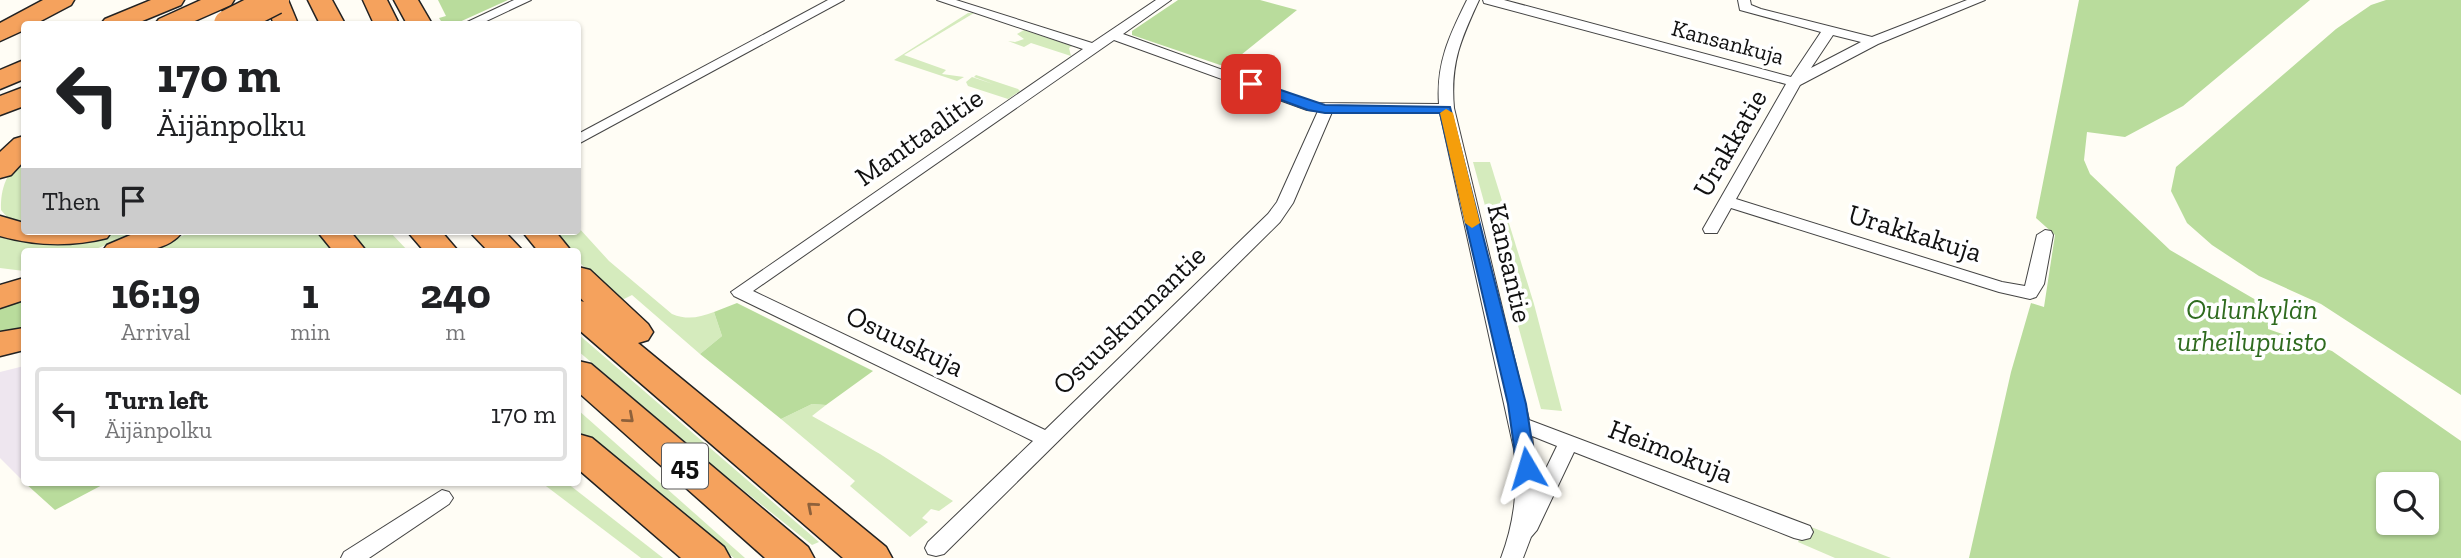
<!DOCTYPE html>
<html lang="en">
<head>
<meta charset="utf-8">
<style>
  body { margin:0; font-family:"Zilla Slab",serif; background:#f6f6f6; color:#202124; height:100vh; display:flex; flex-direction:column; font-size:26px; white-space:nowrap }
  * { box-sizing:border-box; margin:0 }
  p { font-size:23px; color:#757577 }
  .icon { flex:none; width:38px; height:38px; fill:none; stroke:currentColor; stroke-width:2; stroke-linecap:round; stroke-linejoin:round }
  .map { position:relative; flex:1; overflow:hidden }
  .panel { position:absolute; left:21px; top:248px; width:560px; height:238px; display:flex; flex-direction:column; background:#fff; border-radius:7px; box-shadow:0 2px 5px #0004 }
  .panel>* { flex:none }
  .banner { position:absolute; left:21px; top:21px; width:560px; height:214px; border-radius:7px; box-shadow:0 2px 5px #0004; background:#fff; color:#202124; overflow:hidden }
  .tools { position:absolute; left:2376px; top:472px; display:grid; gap:14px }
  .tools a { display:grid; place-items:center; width:63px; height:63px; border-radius:7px; background:#fff; box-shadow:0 2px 5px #0004; font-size:35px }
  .pin { position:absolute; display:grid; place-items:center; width:60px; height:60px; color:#fff; margin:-30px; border-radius:14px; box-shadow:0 4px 10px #0006 }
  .me { position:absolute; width:77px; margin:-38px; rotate:353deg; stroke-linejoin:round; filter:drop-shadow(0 0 5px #0008) }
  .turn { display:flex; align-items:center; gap:24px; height:147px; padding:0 21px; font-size:32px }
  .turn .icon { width:91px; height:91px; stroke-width:2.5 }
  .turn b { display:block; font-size:49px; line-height:60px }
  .then { display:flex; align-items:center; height:66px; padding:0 21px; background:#0003; gap:14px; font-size:26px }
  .eta { display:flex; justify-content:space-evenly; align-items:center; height:119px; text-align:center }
  .eta b { font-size:42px; font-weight:800; line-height:49px }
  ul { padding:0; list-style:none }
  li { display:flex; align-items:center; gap:21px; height:94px; margin:0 14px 10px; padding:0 7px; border:4px solid #e0e0e0; border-radius:7px }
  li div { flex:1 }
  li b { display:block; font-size:26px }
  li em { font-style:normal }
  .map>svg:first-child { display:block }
  .industrial { fill:#eee6ef }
  .green { fill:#d5ebbd }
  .forest { fill:#b9dc9c; fill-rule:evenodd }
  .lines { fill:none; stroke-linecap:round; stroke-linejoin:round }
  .street-casing { stroke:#444; stroke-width:2 }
  .highway-casing { stroke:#222; stroke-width:3 }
  .street { fill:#fff; fill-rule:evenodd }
  .highway { fill:#f5a25d; fill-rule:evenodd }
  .highway-bridge-casing { stroke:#222; stroke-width:31; stroke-linecap:butt }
  .highway-bridge { stroke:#f5a25d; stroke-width:28 }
  .oneway { stroke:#8e613b }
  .route { fill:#1a73e8; stroke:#114b97; stroke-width:2 }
  .slow { fill:#f59e0b }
  .labels { text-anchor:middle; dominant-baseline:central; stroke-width:7; stroke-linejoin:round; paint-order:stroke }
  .far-street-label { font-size:23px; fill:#111; stroke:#fff }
  .shield { fill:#fff; stroke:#585858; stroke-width:2 }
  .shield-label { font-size:26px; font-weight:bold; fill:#111 }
  .street-label { font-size:28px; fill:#111; stroke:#fff }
  .park-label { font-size:28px; font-style:italic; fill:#2f6b1f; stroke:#fff }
</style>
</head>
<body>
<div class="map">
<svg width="2461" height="558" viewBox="0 0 2461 558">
  <rect width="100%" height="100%" fill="#fffdf5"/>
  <!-- industrial -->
  <path class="industrial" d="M24 366V479L22 480 0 458V372Z"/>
  <!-- green -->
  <g class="green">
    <path d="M968 13H974L904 55 946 70 942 74 964 77 957 81 894 60Z"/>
    <path d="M1024 30 1072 46 1069 48 1071 56 1031 43 1024 47 1008 41 1015 42 1024 39 1017 34Z"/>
    <path d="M976 75 1018 89 1020 91 1008 99 968 86 966 82 972 77 993 84 974 77Z"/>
    <path d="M24 155V223L7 217 1 210C0 187 8 171 24 155Z"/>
    <path d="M1473 162H1490L1534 304 1562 411 1541 409Z"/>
    <path d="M578 227 609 261 672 314C687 320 698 318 714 312L722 336 700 354 632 295 620 301 578 261V252H569L552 231H578Z"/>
    <path d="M124 231H142L88 252H24V271L0 268V237C40 248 84 241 124 231Z"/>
    <path d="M193 231H318L336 252H146Z"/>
    <path d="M349 231H389L409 252H368Z"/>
    <path d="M578 334 819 542 812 545 718 470 578 351Z"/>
    <path d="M812 404 826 405 812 416 880 454 953 501 939 511 931 509 922 518 928 522 910 537 850 486 855 481 781 419Z"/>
    <path d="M578 410 745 558H734L578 431Z"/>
    <path d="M542 483H567L663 558H641Z"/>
    <path d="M1806 525 1891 558H1835L1798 542Z"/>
  </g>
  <!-- forest -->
  <g class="forest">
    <path d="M438 0H508L455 24H443L439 18 446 16Z"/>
    <path d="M1178 0H1260L1297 10 1226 67 1132 35V31Z"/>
    <path d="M2079 0H2310L2183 106 2125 137 2087 132 2084 160 2090 174 2170 250 2268 307V329L2332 351 2461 441V558H1969L2011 372 2031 303 2044 307 2055 235 2036 218ZM2389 485H2427V523H2389Z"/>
    <path d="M2386 0H2461V395L2321 304 2259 276 2212 245 2187 223 2171 191 2176 167 2336 29 2371 5Z"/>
    <path d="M24 300V330L0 335V308Z"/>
    <path d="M737 303 873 371 826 405 812 404 781 419 700 354 722 336 714 312Z"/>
    <path d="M25 483H106L55 510Z"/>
  </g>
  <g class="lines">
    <!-- street casing -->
    <g class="street-casing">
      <g id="street">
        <path d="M514 0H531L480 24H463Z"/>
        <path d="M828 0H844L578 144V134Z"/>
        <path d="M937 0H956L1092 43 1156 0H1171L1123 34 1314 103 1439 104C1436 64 1449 36 1467 0H1479C1461 39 1450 63 1454 108L1529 420 1810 526 1813 532 1810 538 1802 540 1794 538 1574 452 1537 530 1531 537 1523 558H1501C1515 521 1518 488 1514 449L1440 113 1332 112 1293 203 1280 222 944 554 936 556 928 554 925 548 928 542 1033 441 734 296 731 292 1083 49ZM1114 40 1307 110 1318 111 1277 202 1268 214 1045 430 753 291ZM1532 436 1557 446 1538 485Z"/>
        <path d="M1483 0H1504L1791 77 1821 32 1740 10 1738 0H1750L1751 5 1761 9 1872 37 1967 0H1985L1878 44 1800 85 1736 199 2002 282 2025 286 2037 235 2045 230 2051 231 2053 235 2044 284 2036 297 2030 299 1999 292 1731 208 1717 233H1705L1703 229 1786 84 1484 3ZM1833 35 1861 42 1811 68Z"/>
        <path d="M442 490 449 492 453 498 449 504 369 558H341L344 552Z"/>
      </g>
    </g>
    <!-- highway casing -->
    <g class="highway-casing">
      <g id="highway">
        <path d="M43 0H74L71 5 35 24H24V30L0 41V23Z"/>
        <path d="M151 0H184L181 5 135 24H101L105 19Z"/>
        <path d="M201 0H234L231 5 188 24H155L159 19Z"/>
        <path d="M264 0H288L298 24H274Z"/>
        <path d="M308 0H332L345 24H320Z"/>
        <path d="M363 0H387L399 24H374Z"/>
        <path d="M394 0H418L432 24H407Z"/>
        <path d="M24 60V79L0 89V70Z"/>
        <path d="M24 87V106L0 115V96Z"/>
        <path d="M24 136V161L11 175 0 178V152L14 139Z"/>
        <path d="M0 216 24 223V231H112L107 238C71 247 36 246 0 236Z"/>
        <path d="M140 231H183C166 255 128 252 102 252L107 245Z"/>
        <path d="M317 231H350L367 252H334Z"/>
        <path d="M407 231H441L459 252H425Z"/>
        <path d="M469 231H504L524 252H489Z"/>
        <path d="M522 231H555L572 252H539Z"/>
        <path d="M578 267 590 270 648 324 653 332 648 340 638 343 886 547 892 558H843L578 329V300L584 302 578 295Z"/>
        <path d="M24 278V300L0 308V285Z"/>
        <path d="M24 328V350L0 356V332Z"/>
        <path d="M578 361 591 364 808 547 814 558H765L578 392Z"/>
        <path d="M578 434 592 438 724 547 730 558H681L578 469Z"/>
      </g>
    </g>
    <!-- street -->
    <use href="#street" class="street"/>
    <!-- highway -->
    <use href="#highway" class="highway"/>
    <!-- highway-bridge casing -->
    <g class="highway-bridge-casing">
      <path id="highway-bridge" d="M228 24 275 0"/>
    </g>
    <!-- highway-bridge -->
    <use href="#highway-bridge" class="highway-bridge"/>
  </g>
  <!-- one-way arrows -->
  <defs><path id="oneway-chevron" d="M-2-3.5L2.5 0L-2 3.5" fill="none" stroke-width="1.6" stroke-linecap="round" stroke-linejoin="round" transform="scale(1.75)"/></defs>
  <g class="oneway">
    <use href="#oneway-chevron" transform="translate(629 418) rotate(41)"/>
    <use href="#oneway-chevron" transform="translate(812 507) rotate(-139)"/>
  </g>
  <!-- route -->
  <path class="route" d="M1251 80 1325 105 1450 107 1526 404 1536 468 1533 472H1520L1517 468 1508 404 1440 113H1325L1308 110 1246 87 1244 84Z"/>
  <!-- slow -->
  <path class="slow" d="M1446 109 1453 113 1480 223 1472 228 1465 223 1440 113Z"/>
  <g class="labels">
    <!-- far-street labels -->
    <g class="far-street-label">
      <text transform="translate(1728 42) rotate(15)">Kansankuja</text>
    </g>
    <!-- shield labels -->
    <rect class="shield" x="662" y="443.5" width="46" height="45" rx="5"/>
    <g class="shield-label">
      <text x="685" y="466">45</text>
    </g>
    <!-- street labels -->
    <g class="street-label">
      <text transform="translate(919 137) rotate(-35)">Manttaalitie</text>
      <text transform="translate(1730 143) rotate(-60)">Urakkatie</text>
      <text transform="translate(1915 233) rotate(17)">Urakkakuja</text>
      <text transform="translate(1510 263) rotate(77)">Kansantie</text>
      <text transform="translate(1129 320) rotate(-44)">Osuuskunnantie</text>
      <text transform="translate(905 341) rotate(26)">Osuuskuja</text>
      <text transform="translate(1671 451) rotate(21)">Heimokuja</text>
    </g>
    <!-- park labels -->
    <g class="park-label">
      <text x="2252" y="309">Oulunkylän<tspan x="2252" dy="32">urheilupuisto</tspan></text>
    </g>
  </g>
</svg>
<div class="tools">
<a><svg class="icon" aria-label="search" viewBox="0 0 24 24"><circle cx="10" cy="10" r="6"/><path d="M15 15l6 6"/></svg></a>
</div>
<div class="pin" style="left:1251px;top:84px;background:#d93025"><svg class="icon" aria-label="arrive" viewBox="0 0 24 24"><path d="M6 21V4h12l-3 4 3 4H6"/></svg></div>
<svg class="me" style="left:1527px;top:468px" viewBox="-20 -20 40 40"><path d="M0-17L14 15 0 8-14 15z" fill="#1a73e8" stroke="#fff" stroke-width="4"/></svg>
<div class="banner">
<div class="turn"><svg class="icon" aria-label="left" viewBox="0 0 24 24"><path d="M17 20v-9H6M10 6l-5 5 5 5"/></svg><div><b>170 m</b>Äijänpolku</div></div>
<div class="then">Then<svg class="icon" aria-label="arrive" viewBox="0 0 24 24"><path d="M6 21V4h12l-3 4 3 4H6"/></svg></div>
</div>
<section class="panel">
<div class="eta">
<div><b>16:19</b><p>Arrival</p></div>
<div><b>1</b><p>min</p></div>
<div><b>240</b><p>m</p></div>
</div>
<ul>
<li><svg class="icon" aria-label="left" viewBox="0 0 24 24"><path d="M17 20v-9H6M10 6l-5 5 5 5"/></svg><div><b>Turn left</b><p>Äijänpolku</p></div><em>170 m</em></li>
</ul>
</section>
</div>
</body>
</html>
